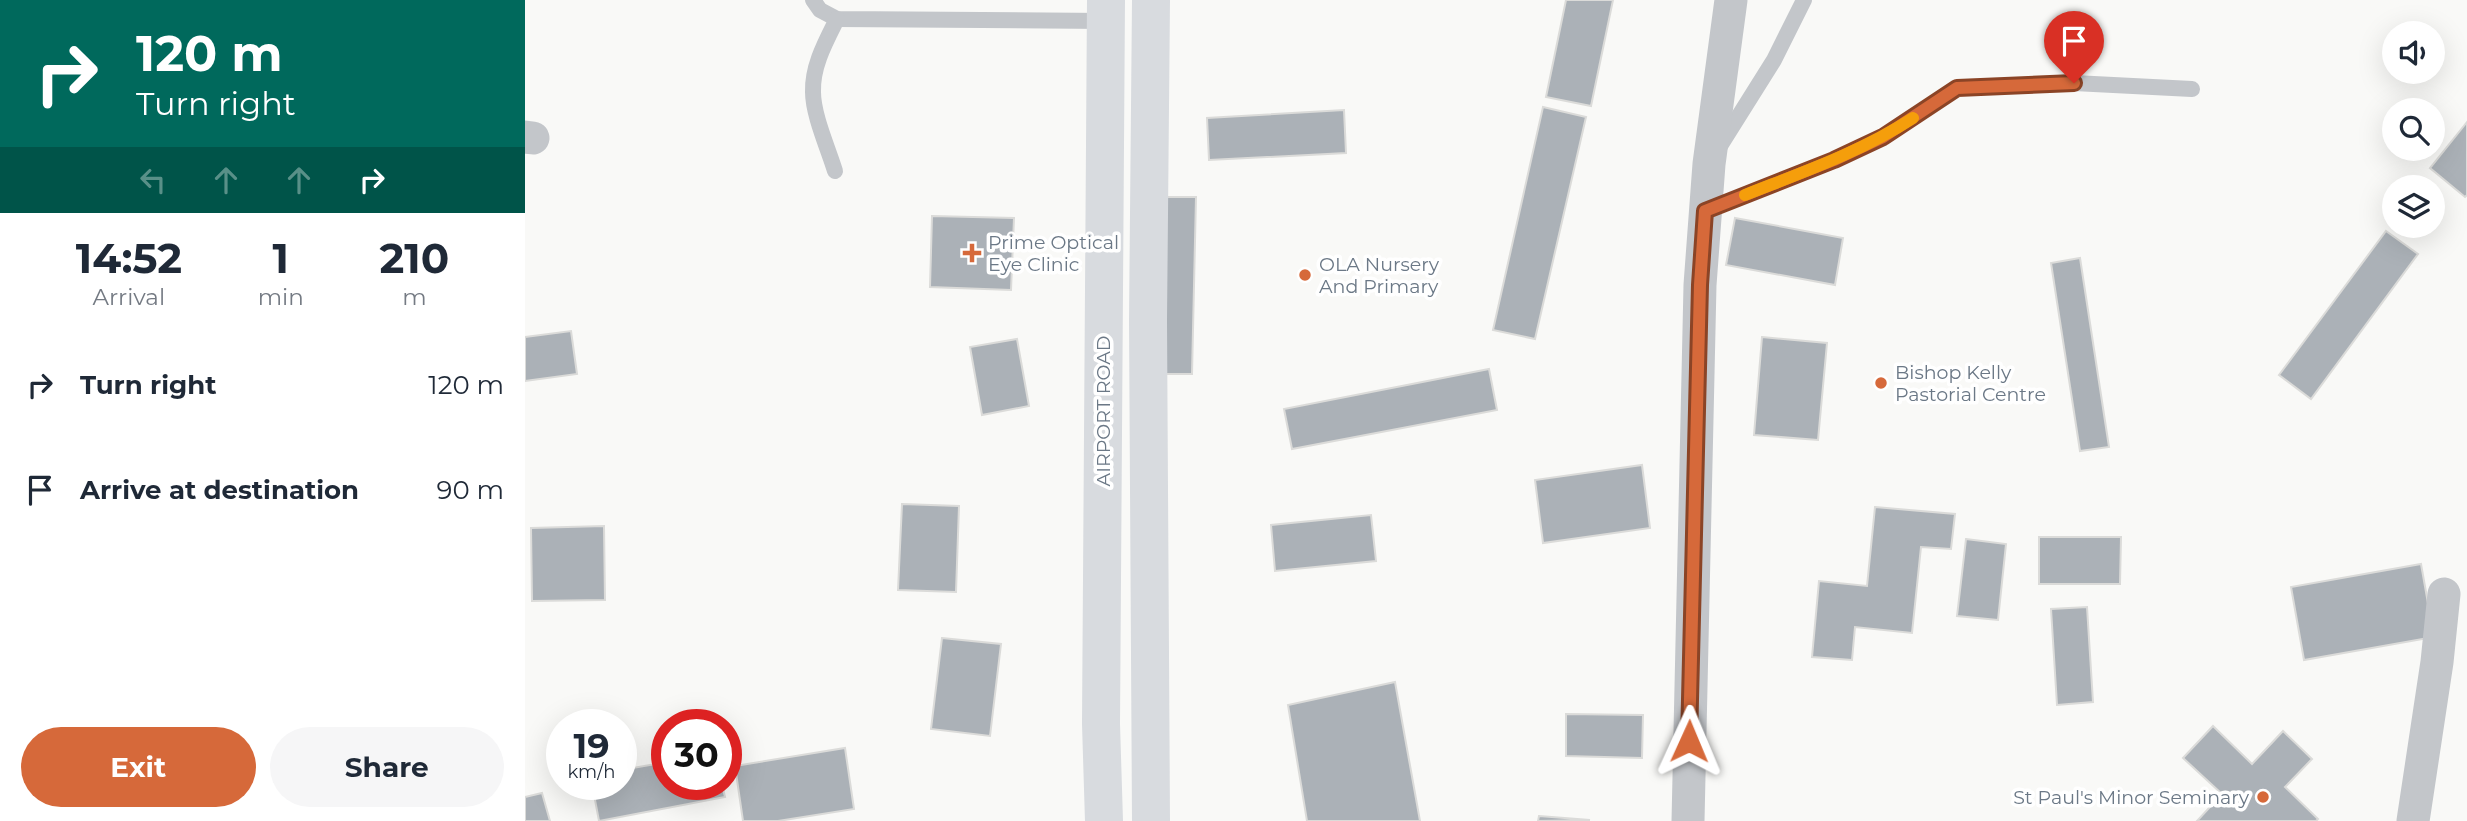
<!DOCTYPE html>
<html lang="en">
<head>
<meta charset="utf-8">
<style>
  body { margin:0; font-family:Montserrat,sans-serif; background:#f6f6f7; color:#1f2937; height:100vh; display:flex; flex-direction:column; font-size:26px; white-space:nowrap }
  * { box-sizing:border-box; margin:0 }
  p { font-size:23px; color:#747a83 }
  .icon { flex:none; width:38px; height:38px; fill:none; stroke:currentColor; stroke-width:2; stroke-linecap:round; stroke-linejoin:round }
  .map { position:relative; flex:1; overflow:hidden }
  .sheet { display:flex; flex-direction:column; background:#fff; width:525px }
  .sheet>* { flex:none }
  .hud { background:#00695c; color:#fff; overflow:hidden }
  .controls { position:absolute; left:1857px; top:21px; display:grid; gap:14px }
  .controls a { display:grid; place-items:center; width:63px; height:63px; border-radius:50%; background:#fff; box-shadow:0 7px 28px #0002; font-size:35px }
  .speed { position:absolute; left:21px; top:709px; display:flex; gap:14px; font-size:35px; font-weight:700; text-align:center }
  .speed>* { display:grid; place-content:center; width:91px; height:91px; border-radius:50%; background:#fff; box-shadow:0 7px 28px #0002; line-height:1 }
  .speed small { font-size:18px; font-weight:400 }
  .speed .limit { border:10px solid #d22; background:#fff; color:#111 }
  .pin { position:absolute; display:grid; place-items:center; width:60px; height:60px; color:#fff; margin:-72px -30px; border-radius:50% 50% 50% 0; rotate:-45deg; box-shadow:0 0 7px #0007 }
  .pin .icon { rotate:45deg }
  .me { position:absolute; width:77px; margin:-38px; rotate:1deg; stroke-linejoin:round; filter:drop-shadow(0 0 5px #0008) }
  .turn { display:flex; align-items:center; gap:24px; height:147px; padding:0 21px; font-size:32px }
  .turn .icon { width:91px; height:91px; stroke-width:2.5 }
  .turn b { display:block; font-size:49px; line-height:60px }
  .lanes { display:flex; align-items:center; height:66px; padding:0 21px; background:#0003; justify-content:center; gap:35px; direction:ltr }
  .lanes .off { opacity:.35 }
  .eta { display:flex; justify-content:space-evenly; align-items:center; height:119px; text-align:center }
  .eta b { font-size:42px; font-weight:700; line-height:49px }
  .button { display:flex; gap:14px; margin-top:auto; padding:14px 21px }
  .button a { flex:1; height:80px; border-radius:42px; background:#d6693a; color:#fff; font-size:28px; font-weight:700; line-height:80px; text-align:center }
  .button a+a { background:#f6f6f7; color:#1f2937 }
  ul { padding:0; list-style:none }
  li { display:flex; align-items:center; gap:21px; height:105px; padding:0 21px }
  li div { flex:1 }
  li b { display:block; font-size:26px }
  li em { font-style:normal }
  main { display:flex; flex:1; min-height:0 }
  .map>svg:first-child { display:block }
  .building { fill:#abb1b7; stroke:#dbdbd9; stroke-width:2 }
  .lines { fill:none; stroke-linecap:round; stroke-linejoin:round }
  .service { stroke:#c3c6ca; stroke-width:16 }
  .minor { stroke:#c3c6ca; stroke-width:33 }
  .secondary { stroke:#d8dbdf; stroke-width:38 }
  .route-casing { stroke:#8b4426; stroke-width:18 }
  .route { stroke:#d6693a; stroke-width:12 }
  .slow { stroke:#f59e0b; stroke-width:12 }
  .poi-dot { fill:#d6693a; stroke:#fff; stroke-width:2.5 }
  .labels { text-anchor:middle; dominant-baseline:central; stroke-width:7; stroke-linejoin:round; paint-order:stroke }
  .poi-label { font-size:19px; fill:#6b7886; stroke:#fff; text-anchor:start }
  .street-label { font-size:19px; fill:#6b7886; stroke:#fff }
</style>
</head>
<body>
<main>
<section class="sheet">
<div class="hud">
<div class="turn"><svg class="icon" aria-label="right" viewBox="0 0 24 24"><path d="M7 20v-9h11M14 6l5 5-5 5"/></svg><div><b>120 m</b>Turn right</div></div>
<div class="lanes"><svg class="icon off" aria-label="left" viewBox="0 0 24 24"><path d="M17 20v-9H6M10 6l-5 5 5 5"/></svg><svg class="icon off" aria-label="ahead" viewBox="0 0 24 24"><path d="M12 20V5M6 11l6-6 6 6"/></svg><svg class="icon off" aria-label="ahead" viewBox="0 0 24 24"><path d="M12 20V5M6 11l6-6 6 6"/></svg><svg class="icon" aria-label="right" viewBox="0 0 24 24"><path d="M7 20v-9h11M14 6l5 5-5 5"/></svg></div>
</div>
<div class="eta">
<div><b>14:52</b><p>Arrival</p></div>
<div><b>1</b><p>min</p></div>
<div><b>210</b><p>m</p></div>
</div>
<ul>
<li><svg class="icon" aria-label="right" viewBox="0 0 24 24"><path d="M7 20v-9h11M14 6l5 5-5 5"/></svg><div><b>Turn right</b></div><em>120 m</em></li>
<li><svg class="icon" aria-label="arrive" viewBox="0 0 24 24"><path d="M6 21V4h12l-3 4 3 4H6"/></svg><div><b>Arrive at destination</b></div><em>90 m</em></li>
</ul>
<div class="button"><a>Exit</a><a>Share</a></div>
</section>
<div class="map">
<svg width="1942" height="821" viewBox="0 0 1942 821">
  <rect width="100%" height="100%" fill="#f9f9f7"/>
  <!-- building -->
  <g class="building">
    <path d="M1041 0H1088L1066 106 1021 97Z"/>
    <path d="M1018 107 1061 117 1010 339 968 330Z"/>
    <path d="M819 110 821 153 684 160 682 118Z"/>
    <path d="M1942 122V195L1940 197 1905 168Z"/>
    <path d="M640 197H671L667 374H637Z"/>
    <path d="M407 216 489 218 486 290 405 287Z"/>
    <path d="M1210 218 1318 238 1310 285 1201 265Z"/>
    <path d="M1861 231 1893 254 1786 399 1754 375Z"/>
    <path d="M1555 258 1584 447 1555 451 1526 263Z"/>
    <path d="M46 331 52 374 0 381V337Z"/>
    <path d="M1237 337 1302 343 1293 440 1229 435Z"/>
    <path d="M492 339 504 406 457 415 445 347Z"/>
    <path d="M964 369 972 410 767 449 759 409Z"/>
    <path d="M1117 465 1125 528 1018 543 1010 480Z"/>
    <path d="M377 504 434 506 431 592 373 590Z"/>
    <path d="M1350 507 1430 514 1426 549 1396 547 1387 633 1330 627 1327 660 1287 657 1294 581 1342 586Z"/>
    <path d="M846 515 851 561 750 571 746 525Z"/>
    <path d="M79 526 80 600 7 601 6 528Z"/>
    <path d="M1514 537H1596L1595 584H1514Z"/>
    <path d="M1441 539 1481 544 1473 620 1432 616Z"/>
    <path d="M1896 564 1909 637 1779 660 1766 587Z"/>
    <path d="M1562 607 1568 702 1532 705 1526 609Z"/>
    <path d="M417 638 476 644 465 736 406 729Z"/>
    <path d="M870 682 895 821H782L763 705Z"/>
    <path d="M1041 714 1118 715 1117 758 1041 756Z"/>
    <path d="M1688 726 1727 764 1758 731 1787 759 1760 787 1793 819 1791 821H1672L1697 794 1658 758Z"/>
    <path d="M320 748 329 809 253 821H218L210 766Z"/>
    <path d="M142 762V784H197L200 797 74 821 67 784H96V770Z"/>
    <path d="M17 793 25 821H0V797Z"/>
    <path d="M1014 816 1065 820 1013 821Z"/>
  </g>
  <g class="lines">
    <!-- service -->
    <g class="service">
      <path d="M288 0 295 10 312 19 581 21"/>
      <path d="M1195 146 1249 60 1279 0"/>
      <path d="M310 171C303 148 288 115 288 92 287 66 301 41 312 19"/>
      <path d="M1180 211 1309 160 1358 137 1432 88 1549 83 1667 89"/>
    </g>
    <!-- minor -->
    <g class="minor">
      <path d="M0 137 8 138"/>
      <path d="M1163 821 1175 285 1184 164 1206 0"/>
      <path d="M1888 821 1912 662 1919 594"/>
    </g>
    <!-- secondary -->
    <g class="secondary">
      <path d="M579 821 576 724 581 0"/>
      <path d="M626 821 623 321 626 0"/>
    </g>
  </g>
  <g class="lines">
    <!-- route casing -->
    <g class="route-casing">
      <path id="route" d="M1164 741 1175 285 1180 211 1309 160 1358 137 1432 88 1549 83"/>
    </g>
    <!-- route -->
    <use href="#route" class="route"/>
    <!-- slow -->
    <path class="slow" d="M1220 195C1278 172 1336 152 1388 118"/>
  </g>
  <!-- markers -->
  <g class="poi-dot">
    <path d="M443.5 242.5h7v7h7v7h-7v7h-7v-7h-7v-7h7z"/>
    <circle cx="780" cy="275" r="7"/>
    <circle cx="1356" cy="383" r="7"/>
    <circle cx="1738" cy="797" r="7"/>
  </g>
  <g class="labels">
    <!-- poi labels -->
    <g class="poi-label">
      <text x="463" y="242">Prime Optical<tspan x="463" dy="22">Eye Clinic</tspan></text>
      <text x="794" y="264">OLA Nursery<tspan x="794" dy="22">And Primary</tspan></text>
      <text x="1370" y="372">Bishop Kelly<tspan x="1370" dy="22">Pastorial Centre</tspan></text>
      <text x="1724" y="797" text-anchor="end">St Paul's Minor Seminary</text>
    </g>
    <!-- street labels -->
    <g class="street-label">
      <text transform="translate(578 411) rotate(-90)">AIRPORT ROAD</text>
    </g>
  </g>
</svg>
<div class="controls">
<a><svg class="icon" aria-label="sound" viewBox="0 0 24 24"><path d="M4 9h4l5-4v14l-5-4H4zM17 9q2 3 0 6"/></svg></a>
<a><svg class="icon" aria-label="search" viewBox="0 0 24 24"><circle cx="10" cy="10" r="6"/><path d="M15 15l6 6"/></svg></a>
<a><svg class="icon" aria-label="layers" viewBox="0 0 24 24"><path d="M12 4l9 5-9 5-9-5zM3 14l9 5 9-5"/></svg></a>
</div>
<div class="speed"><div>19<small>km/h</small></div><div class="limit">30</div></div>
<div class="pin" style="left:1549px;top:83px;background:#d93025"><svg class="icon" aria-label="arrive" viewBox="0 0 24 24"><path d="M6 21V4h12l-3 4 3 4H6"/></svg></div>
<svg class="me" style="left:1164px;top:741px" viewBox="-20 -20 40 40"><path d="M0-17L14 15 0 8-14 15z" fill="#d6693a" stroke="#fff" stroke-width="4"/></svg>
</div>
</main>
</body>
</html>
